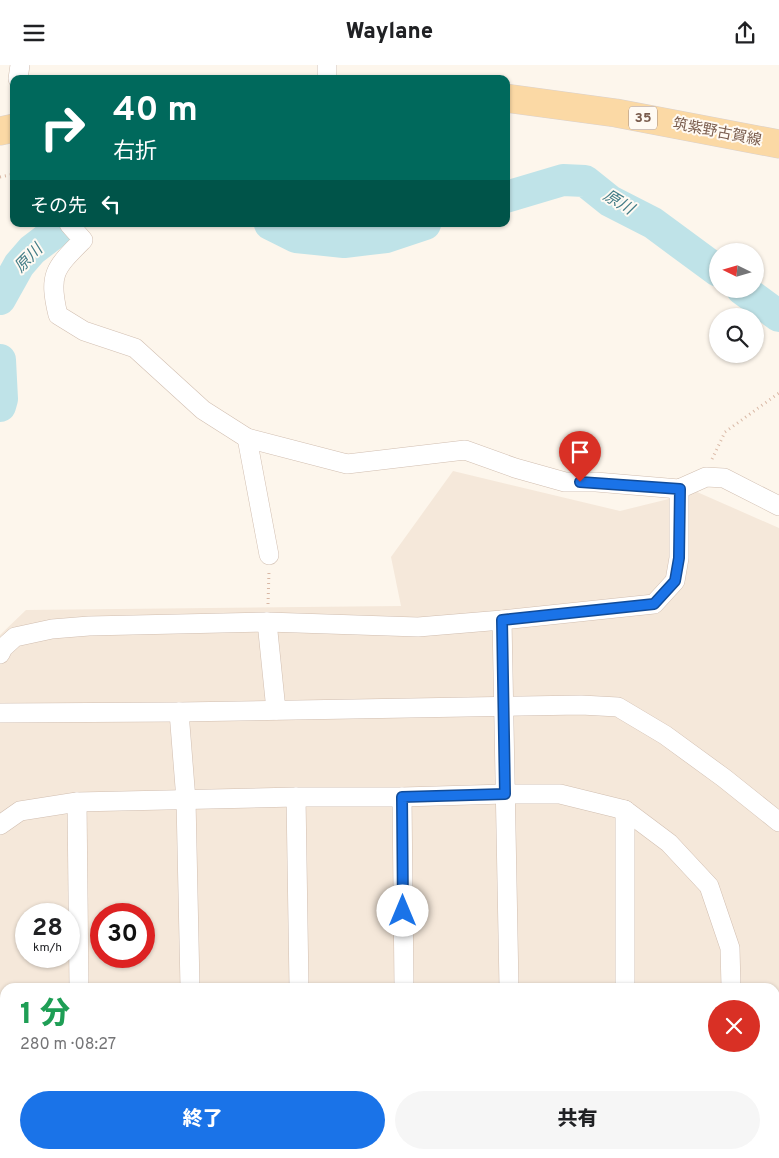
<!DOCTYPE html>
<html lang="ja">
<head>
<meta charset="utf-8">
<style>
  body { margin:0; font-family:Overpass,"Noto Sans JP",sans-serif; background:#f6f6f6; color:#202124; height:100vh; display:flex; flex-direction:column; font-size:19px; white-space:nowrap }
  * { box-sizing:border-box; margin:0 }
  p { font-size:16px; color:#757577 }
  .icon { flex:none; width:28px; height:28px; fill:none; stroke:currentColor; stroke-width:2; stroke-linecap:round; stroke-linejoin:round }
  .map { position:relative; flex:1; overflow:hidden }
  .details { position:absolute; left:0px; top:918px; width:780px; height:176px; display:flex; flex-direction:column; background:#fff; border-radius:15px 15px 0 0; box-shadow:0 1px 4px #0004 }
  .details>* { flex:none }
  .hud { position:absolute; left:10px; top:10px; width:500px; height:152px; border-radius:10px; box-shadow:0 1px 4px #0004; background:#00695c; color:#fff; overflow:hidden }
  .needle { width:32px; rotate:275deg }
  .controls { position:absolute; left:709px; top:178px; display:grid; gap:10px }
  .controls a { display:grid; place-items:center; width:55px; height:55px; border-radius:50%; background:#fff; box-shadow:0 1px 4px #0004; font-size:25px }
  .speed { position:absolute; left:15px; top:838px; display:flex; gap:10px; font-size:25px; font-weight:700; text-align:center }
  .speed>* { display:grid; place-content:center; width:65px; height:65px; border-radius:50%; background:#fff; box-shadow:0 1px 4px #0004; line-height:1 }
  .speed small { font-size:12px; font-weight:400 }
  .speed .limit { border:8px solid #d22; background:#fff; color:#111 }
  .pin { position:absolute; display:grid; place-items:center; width:42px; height:42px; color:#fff; margin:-51px -21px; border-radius:50% 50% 50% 0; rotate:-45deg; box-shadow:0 0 5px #0007 }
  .pin .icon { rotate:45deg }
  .me { position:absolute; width:55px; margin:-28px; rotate:0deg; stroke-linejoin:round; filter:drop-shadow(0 0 4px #0008) }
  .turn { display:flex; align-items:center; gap:18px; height:105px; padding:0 20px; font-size:22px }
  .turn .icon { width:65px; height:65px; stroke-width:2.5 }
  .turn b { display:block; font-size:35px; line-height:42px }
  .then { display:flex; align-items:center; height:48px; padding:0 20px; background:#0003; gap:10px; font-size:19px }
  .round { display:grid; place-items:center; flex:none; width:52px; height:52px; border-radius:26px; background:#f6f6f6 }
  .overview { display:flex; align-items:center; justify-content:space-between; height:85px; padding:0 20px }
  h1 { font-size:30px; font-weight:800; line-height:38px; color:#1e9e55 }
  .primary-button { display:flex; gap:10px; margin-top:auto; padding:10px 20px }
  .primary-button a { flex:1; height:58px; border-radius:30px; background:#1a73e8; color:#fff; font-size:20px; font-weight:800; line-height:58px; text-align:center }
  .primary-button a+a { background:#f6f6f6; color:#202124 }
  header { display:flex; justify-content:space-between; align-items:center; height:65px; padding:0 20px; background:#fff; font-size:22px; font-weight:800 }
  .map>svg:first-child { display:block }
  .residential { fill:#f5e8da; fill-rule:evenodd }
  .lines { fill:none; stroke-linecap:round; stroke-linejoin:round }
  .river { stroke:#bfe3e8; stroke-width:32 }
  .minor-casing { stroke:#d1beb0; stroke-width:20 }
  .primary-casing { stroke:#dad1cd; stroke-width:29 }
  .path { stroke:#d9b8a5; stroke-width:3; stroke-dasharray:1 4; stroke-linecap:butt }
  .minor { stroke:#fff; stroke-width:19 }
  .primary { stroke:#fbd9a5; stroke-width:28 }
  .route-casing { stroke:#114b97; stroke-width:12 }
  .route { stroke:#1a73e8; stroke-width:9 }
  .labels { text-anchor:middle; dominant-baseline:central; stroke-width:4; stroke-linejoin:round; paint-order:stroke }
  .shield { fill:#fffaf3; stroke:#a28b7f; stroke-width:1 }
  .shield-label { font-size:14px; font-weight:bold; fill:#7a5c4d }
  .street-label { font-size:15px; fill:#7a5c4d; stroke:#fffaf3 }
  .water-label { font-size:16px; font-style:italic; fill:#437c86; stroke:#fffaf3 }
</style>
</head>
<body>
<header><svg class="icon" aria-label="menu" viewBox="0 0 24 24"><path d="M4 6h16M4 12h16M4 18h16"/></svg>Waylane<svg class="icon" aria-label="share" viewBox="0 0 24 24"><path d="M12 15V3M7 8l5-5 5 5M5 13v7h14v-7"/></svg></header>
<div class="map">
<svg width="779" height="1093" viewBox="0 0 779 1093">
  <rect width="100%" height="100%" fill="#fdf6ec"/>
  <!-- residential -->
  <path class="residential" d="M453 406 620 446 697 427 779 463V1093H0V570L26 545 401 541 391 492ZM26 849H69V891H26ZM101 849H144V891H101ZM5 922H775V1089H5Z"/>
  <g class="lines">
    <!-- river -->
    <g class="river">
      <path d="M506 132 563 115 585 116 610 136 653 158 718 206"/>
      <path d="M270 159 296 172 344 177 386 172 425 159"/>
      <path d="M742 224 779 251"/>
      <path d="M0 234 19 200 32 185 66 159"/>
      <path d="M0 295 2 334 0 341"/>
    </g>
    <!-- minor casing -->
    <g class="minor-casing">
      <g id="minor">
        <path d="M327 0V14"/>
        <path d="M18 14 20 0"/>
        <path d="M69 159 83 175C55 203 48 209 58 250L84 266 135 283 203 345 247 373 347 399 465 385 515 403 565 417H596L679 424 706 412 724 413 779 441"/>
        <path d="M247 373 269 490"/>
        <path d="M502 555 509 922"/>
        <path d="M267 557 276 645"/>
        <path d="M0 589 3 583 15 572 52 564 89 561 267 557 418 562 502 555 654 539 675 516 679 493V424"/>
        <path d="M179 647 186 735 190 922"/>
        <path d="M0 648 179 647 581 640 618 642 665 670 724 713 779 757"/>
        <path d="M296 732 299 922"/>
        <path d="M402 732 404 922"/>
        <path d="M77 737 79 922"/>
        <path d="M0 760 20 746 77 737 296 732H402L505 729H560L625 745 669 778 709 821 730 883 731 922"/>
        <path d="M625 922V745"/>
        <path d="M775 1080H779"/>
        <path d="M240 1089H313"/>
        <path d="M513 1089V1093"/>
        <path d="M0 1092 183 1089"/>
      </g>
    </g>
    <!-- primary casing -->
    <g class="primary-casing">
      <g id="primary">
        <path d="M506 33 616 48 779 79"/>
        <path d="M0 66 14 63"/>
      </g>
    </g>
    <!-- path -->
    <g class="path">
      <path d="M0 112 14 109"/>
      <path d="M712 394 725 367 779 328"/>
      <path d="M268 539 269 506"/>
    </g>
    <!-- minor -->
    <use href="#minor" class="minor"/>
    <!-- primary -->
    <use href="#primary" class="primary"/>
  </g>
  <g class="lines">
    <!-- route casing -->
    <g class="route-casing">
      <path id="route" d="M403 846 402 732 505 729 502 555 654 539 675 516 679 493 680 424 580 417"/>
    </g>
    <!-- route -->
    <use href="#route" class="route"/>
  </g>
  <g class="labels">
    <!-- shield labels -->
    <rect class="shield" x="629" y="41.5" width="28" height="23" rx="4"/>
    <g class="shield-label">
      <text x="643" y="53">35</text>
    </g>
    <!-- street labels -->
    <g class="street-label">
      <text transform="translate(717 68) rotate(11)">筑紫野古賀線</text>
    </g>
    <!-- water labels -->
    <g class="water-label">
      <text transform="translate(618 138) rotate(31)">原川</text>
      <text transform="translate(29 194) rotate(-46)">原川</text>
    </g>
  </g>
</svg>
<div class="controls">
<a><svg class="needle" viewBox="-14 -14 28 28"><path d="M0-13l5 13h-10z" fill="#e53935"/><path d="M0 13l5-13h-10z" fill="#757577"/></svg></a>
<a><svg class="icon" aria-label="search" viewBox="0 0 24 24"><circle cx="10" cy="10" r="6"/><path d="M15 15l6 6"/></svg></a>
</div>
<div class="speed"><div>28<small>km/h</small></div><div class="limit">30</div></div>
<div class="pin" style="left:580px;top:417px;background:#d93025"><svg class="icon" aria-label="arrive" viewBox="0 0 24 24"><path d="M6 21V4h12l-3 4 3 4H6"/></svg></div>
<svg class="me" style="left:403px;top:846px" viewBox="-20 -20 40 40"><circle r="19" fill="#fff"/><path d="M0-13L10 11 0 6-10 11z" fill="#1a73e8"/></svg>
<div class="hud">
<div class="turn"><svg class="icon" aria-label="right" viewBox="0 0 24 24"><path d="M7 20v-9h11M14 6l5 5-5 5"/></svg><div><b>40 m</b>右折</div></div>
<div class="then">その先<svg class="icon" aria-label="left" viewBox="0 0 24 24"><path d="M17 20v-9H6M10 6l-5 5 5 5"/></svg></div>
</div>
<section class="details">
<div class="overview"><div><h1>1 分</h1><p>280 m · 08:27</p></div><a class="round" style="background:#d93025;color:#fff"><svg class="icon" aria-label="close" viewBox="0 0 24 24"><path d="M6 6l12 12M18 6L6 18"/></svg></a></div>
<div class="primary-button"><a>終了</a><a>共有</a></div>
</section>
</div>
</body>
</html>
